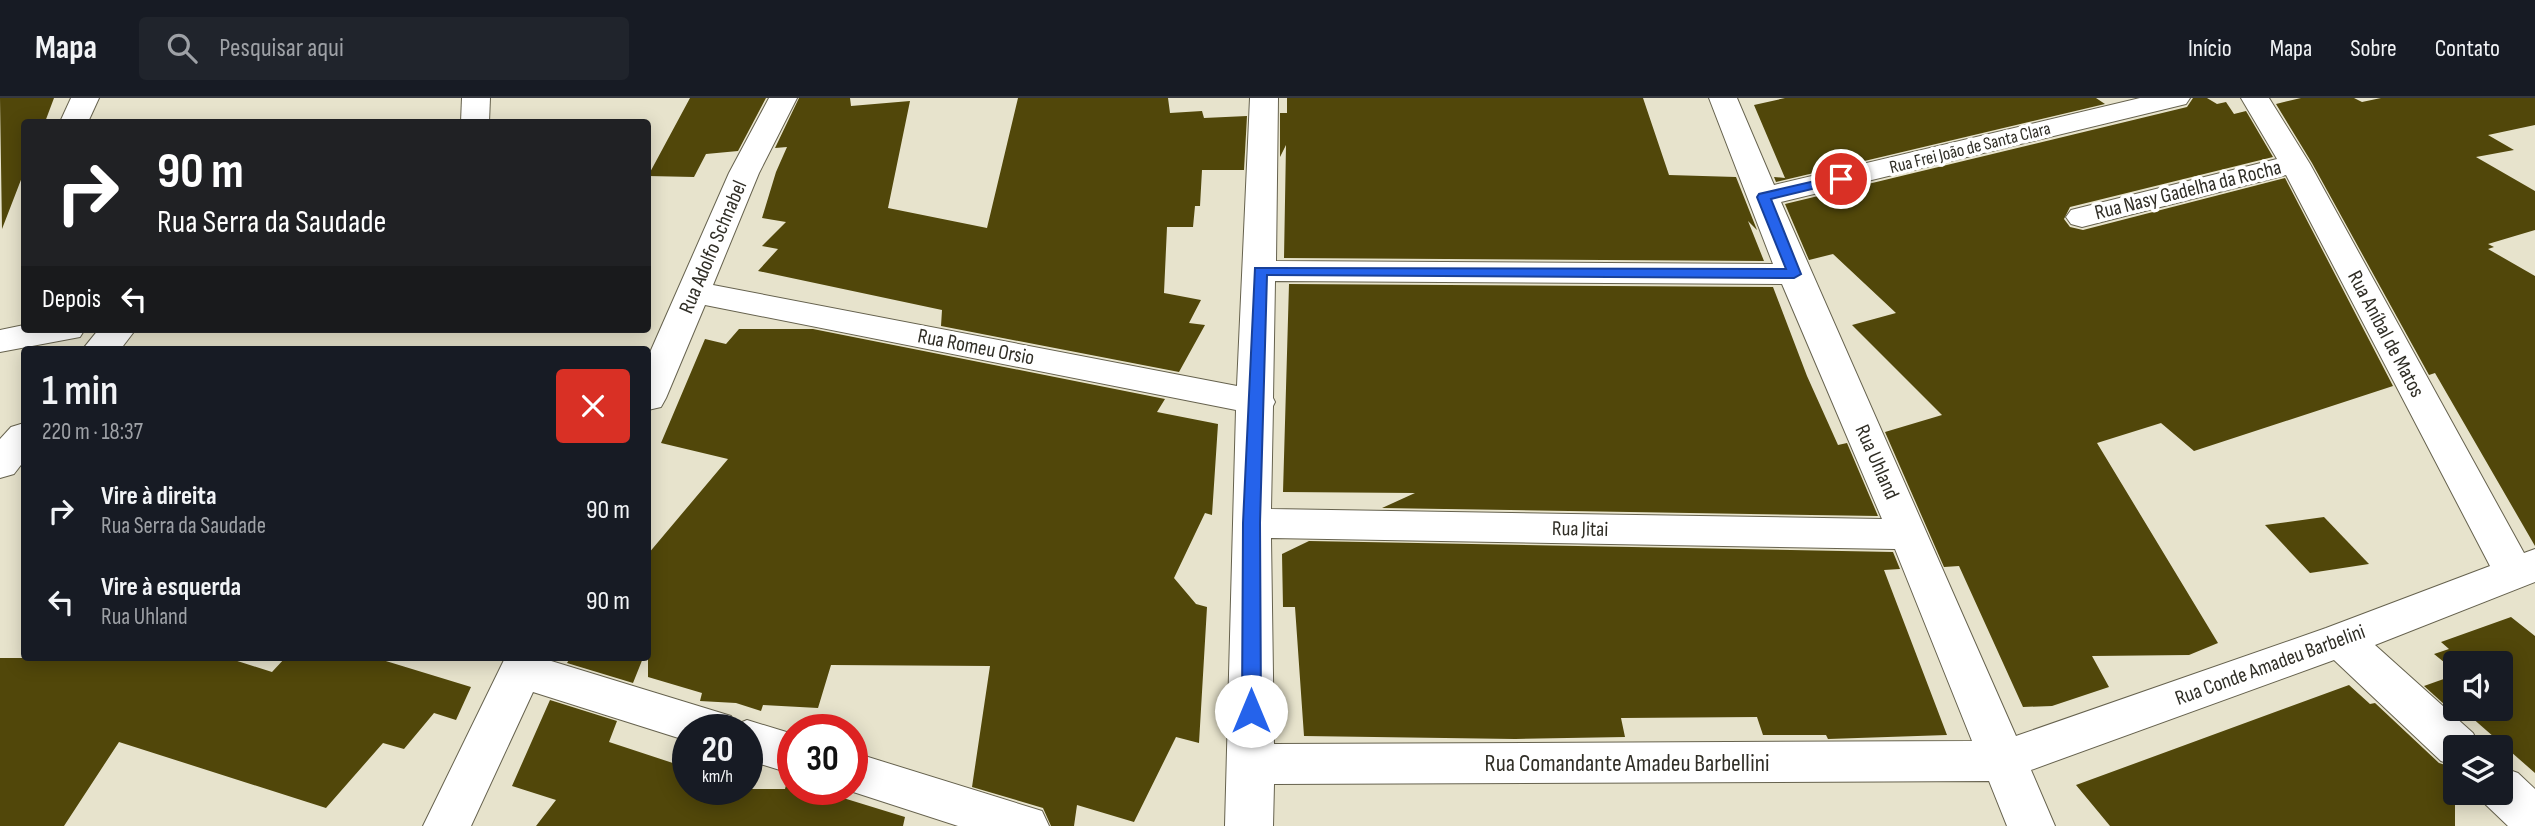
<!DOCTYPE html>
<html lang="pt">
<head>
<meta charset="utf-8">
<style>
  body { margin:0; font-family:"Sofia Sans Condensed",sans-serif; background:#20242c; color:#f1f3f6; height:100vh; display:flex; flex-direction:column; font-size:26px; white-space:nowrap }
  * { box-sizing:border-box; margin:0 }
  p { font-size:23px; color:#9ea1a6 }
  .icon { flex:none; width:38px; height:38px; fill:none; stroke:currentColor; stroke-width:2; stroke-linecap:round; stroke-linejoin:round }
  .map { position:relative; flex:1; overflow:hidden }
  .drawer { position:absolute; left:21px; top:248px; width:630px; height:315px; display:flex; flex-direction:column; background:#171b24; border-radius:7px; box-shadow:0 4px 18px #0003 }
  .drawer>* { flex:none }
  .banner { position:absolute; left:21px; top:21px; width:630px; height:214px; border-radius:7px; box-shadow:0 4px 18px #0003; background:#202124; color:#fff; overflow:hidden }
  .controls { position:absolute; left:2443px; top:553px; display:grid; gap:14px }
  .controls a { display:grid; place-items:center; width:70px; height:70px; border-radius:7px; background:#171b24; box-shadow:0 4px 18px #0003; font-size:35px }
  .speed { position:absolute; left:672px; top:616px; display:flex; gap:14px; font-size:35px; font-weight:700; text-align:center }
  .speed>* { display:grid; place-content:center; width:91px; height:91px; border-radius:50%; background:#171b24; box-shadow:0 4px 18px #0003; line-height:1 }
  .speed small { font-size:18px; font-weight:400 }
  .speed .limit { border:10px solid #d22; background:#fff; color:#111 }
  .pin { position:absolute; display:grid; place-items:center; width:60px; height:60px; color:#fff; margin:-30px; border:4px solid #fff; border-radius:50%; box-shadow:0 2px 7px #0007 }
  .me { position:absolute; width:77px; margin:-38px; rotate:0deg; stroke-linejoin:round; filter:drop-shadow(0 0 5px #0008) }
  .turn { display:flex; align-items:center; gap:24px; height:147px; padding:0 21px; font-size:32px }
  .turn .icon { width:91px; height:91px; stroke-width:2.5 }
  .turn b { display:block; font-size:49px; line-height:60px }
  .then { display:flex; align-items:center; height:66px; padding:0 21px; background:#0003; gap:14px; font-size:26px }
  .round { display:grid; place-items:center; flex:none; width:74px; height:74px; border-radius:7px; background:#20242c }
  .summary { display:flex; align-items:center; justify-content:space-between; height:119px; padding:0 21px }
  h1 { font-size:42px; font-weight:600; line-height:52px }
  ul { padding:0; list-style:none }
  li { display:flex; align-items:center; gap:21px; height:91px; padding:0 21px }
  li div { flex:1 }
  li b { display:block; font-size:26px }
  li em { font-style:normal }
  header { display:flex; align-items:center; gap:42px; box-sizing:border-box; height:98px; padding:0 35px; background:#171b24; border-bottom:2px solid #363941 }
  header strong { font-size:33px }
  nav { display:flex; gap:38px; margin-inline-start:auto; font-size:24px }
  .search { width:490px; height:63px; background:#20242c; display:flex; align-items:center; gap:18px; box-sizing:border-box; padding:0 24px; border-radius:7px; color:#9ea1a6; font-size:26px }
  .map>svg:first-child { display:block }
  .building { fill:#51470a }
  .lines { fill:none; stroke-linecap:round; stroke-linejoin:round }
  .minor-casing { stroke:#66624e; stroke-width:2 }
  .minor { fill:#fff; fill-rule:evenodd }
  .route { fill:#2563eb; stroke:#184099; stroke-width:2 }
  .labels { text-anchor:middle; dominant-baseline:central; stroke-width:7; stroke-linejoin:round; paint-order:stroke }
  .far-street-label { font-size:18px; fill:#302e26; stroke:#fff }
  .street-label { font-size:21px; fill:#302e26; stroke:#fff }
  .near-street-label { font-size:24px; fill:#302e26; stroke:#fff }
</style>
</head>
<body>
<header>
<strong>Mapa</strong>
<div class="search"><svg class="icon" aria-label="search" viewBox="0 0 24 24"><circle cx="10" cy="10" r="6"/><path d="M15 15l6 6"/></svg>Pesquisar aqui</div>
<nav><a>Início</a><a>Mapa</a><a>Sobre</a><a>Contato</a></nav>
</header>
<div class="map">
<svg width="2535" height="728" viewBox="0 0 2535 728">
  <rect width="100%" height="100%" fill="#e7e3cc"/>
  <!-- building -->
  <g class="building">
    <path d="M0 0H54L45 24H24V74L2 131Z"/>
    <path d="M690 0H766L738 53 706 56 694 79 648 78Z"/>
    <path d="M799 0H850L851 8 910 3 888 110 987 130 1018 0H1168L1170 15 1202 13 1204 20 1247 18 1244 72H1202L1200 108H1195L1193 129H1167L1164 195 1201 202 1189 225 1205 227 1179 274 941 228 942 212 758 173 778 151 762 148 786 124 762 120 776 74 787 49 775 50Z"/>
    <path d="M1287 0H1643L1669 77 1736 79 1757 132 1748 123 1764 163 1284 160 1286 47 1280 59V15H1287Z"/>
    <path d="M1785 0H2096L2105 6 1776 84 1774 79 1785 80 1754 7Z"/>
    <path d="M2193 0H2207L2217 6 2226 4 2234 16 2246 13 2273 59 2070 109 2064 121 2070 129 2083 132 2285 80 2393 288 2194 353 2161 325 2097 345 2218 545 2189 557 2092 558 2109 589 2052 608 2023 609 1959 468 1944 469 1885 334 1942 317 1852 227 1896 215 1833 156 1809 162 1785 106 2187 9Z"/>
    <path d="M2301 0H2354L2362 4 2381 0H2535V27L2488 37 2514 52 2476 59 2535 93V132L2488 146 2494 149 2488 151 2535 178V448L2435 275 2429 277 2312 65 2276 6Z"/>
    <path d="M1289 186 1773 189 1807 278 1838 347 1847 345 1878 418 1382 410 1415 395 1283 394Z"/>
    <path d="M739 231H813L1165 301 1157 314 1218 326 1212 417 1205 415 1174 480 1196 506 1207 509 1199 645 1176 639 1134 724 1077 707 1074 728H1051L1043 710 972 689 990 568 831 567 818 610 763 607 761 613 736 605 700 603 702 595 648 579V456L728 361 661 345 705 241 726 246Z"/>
    <path d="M2324 419 2369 466 2310 475 2265 427Z"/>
    <path d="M1309 443 1893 454 1900 471 1884 472 1947 637 1828 641 1826 637H1763L1757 619 1621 620 1625 639 1515 641 1304 638 1295 509H1283L1282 456Z"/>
    <path d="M2511 519 2535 538V675L2462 611H2501V565H2455V573L2434 556 2449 551 2441 544Z"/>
    <path d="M0 560H228L272 574 285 560H376L471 589 456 622 434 615 404 651 383 645 326 710 119 644 64 728H0Z"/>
    <path d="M570 560H643L633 585 567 565Z"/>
    <path d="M2455 577V616L2424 588Z"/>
    <path d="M2349 587 2370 606 2375 605 2439 665 2455 670V728H2110L2076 687Z"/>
    <path d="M550 602 617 623 609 644 688 670V691H785L787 683 793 685V691H814L905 719 903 728H536L556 702 512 688Z"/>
  </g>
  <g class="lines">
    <!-- minor casing -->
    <g class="minor-casing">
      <g id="minor">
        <path d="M71 0H99L88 24H60Z"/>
        <path d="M462 0H490L489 24H461Z"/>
        <path d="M769 0H797L759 75 713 187 1237 288 1250 0H1278L1276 163 1773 166 1709 0H1737L1774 87 2140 0H2190L2186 6 1781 104 2016 638 2326 530 2490 468 2286 77 2082 129 2071 126 2066 119 2071 112 2277 61 2241 0H2269L2310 66 2524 455 2535 451V484L2375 547 2473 635 2480 649H2455V668L2441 663 2334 562 2031 672 2055 728H2007L1989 683 1274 686 1273 728H1225L1236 312 705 207 666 300 661 309 648 312V259L729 75ZM1275 183 1782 186 1882 421 1271 411 1273 308 1275 304 1273 300ZM1271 440 1895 451 1972 643 1274 646Z"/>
        <path d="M24 227V231H85L80 239 0 254V232Z"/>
        <path d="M99 231H136L120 252H82Z"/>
        <path d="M24 325V363L14 376 0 380V341L11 329Z"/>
        <path d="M505 560H549L548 562 731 618 735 627 747 622 793 636V676L747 662V632H688V643L533 594 471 728H423Z"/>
        <path d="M852 654 1042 713 1049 728H958L844 691H852Z"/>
        <path d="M2501 669 2518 675 2535 691V728H2508L2484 705 2480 695H2501Z"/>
      </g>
    </g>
    <!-- minor -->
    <use href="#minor" class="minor"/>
  </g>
  <!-- route -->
  <path class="route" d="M1841 77 1845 78V83L1771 101 1801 176 1794 180 1267 177 1260 425 1261 613 1258 618 1251 620 1245 618 1242 613 1243 425 1255 170 1786 171 1757 99 1759 96Z"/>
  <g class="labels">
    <!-- far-street labels -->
    <g class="far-street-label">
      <text transform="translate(1970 50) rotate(-14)">Rua Frei João de Santa Clara</text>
    </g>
    <!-- street labels -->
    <g class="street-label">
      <text transform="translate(2188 92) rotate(-14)">Rua Nasy Gadelha da Rocha</text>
      <text transform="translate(713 149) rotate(-67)">Rua Adolfo Schnabel</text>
      <text transform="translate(2386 236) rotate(62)">Rua Aníbal de Matos</text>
      <text transform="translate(976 249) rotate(11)">Rua Romeu Orsio</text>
      <text transform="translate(1877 364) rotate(66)">Rua Uhland</text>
      <text transform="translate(1580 431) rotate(1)">Rua Jitai</text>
      <text transform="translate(2270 567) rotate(-20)">Rua Conde Amadeu Barbelini</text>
    </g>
    <!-- near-street labels -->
    <g class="near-street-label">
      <text x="1627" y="665">Rua Comandante Amadeu Barbellini</text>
    </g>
  </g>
</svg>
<div class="controls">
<a><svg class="icon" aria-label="sound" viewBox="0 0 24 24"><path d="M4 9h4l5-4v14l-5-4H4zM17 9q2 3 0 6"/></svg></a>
<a><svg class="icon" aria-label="layers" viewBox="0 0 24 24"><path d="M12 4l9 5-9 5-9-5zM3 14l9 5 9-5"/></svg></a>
</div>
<div class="speed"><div>20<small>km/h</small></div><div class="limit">30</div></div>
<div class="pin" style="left:1841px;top:81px;background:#d93025"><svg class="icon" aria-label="arrive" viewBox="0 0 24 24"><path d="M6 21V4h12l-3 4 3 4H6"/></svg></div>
<svg class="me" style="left:1251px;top:613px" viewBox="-20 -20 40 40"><circle r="19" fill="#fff"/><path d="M0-13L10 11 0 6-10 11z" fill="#2563eb"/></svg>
<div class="banner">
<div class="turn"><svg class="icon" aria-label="right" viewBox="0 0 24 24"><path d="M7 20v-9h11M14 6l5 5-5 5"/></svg><div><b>90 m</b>Rua Serra da Saudade</div></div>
<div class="then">Depois<svg class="icon" aria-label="left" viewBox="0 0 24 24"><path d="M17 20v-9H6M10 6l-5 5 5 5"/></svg></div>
</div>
<section class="drawer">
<div class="summary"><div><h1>1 min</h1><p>220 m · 18:37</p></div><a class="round" style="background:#d93025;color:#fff"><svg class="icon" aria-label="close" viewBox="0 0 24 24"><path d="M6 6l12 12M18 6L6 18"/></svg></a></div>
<ul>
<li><svg class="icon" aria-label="right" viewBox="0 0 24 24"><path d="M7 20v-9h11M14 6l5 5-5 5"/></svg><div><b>Vire à direita</b><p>Rua Serra da Saudade</p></div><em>90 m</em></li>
<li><svg class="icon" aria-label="left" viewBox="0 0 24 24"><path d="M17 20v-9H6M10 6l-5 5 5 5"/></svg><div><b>Vire à esquerda</b><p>Rua Uhland</p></div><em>90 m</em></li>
</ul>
</section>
</div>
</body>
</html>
